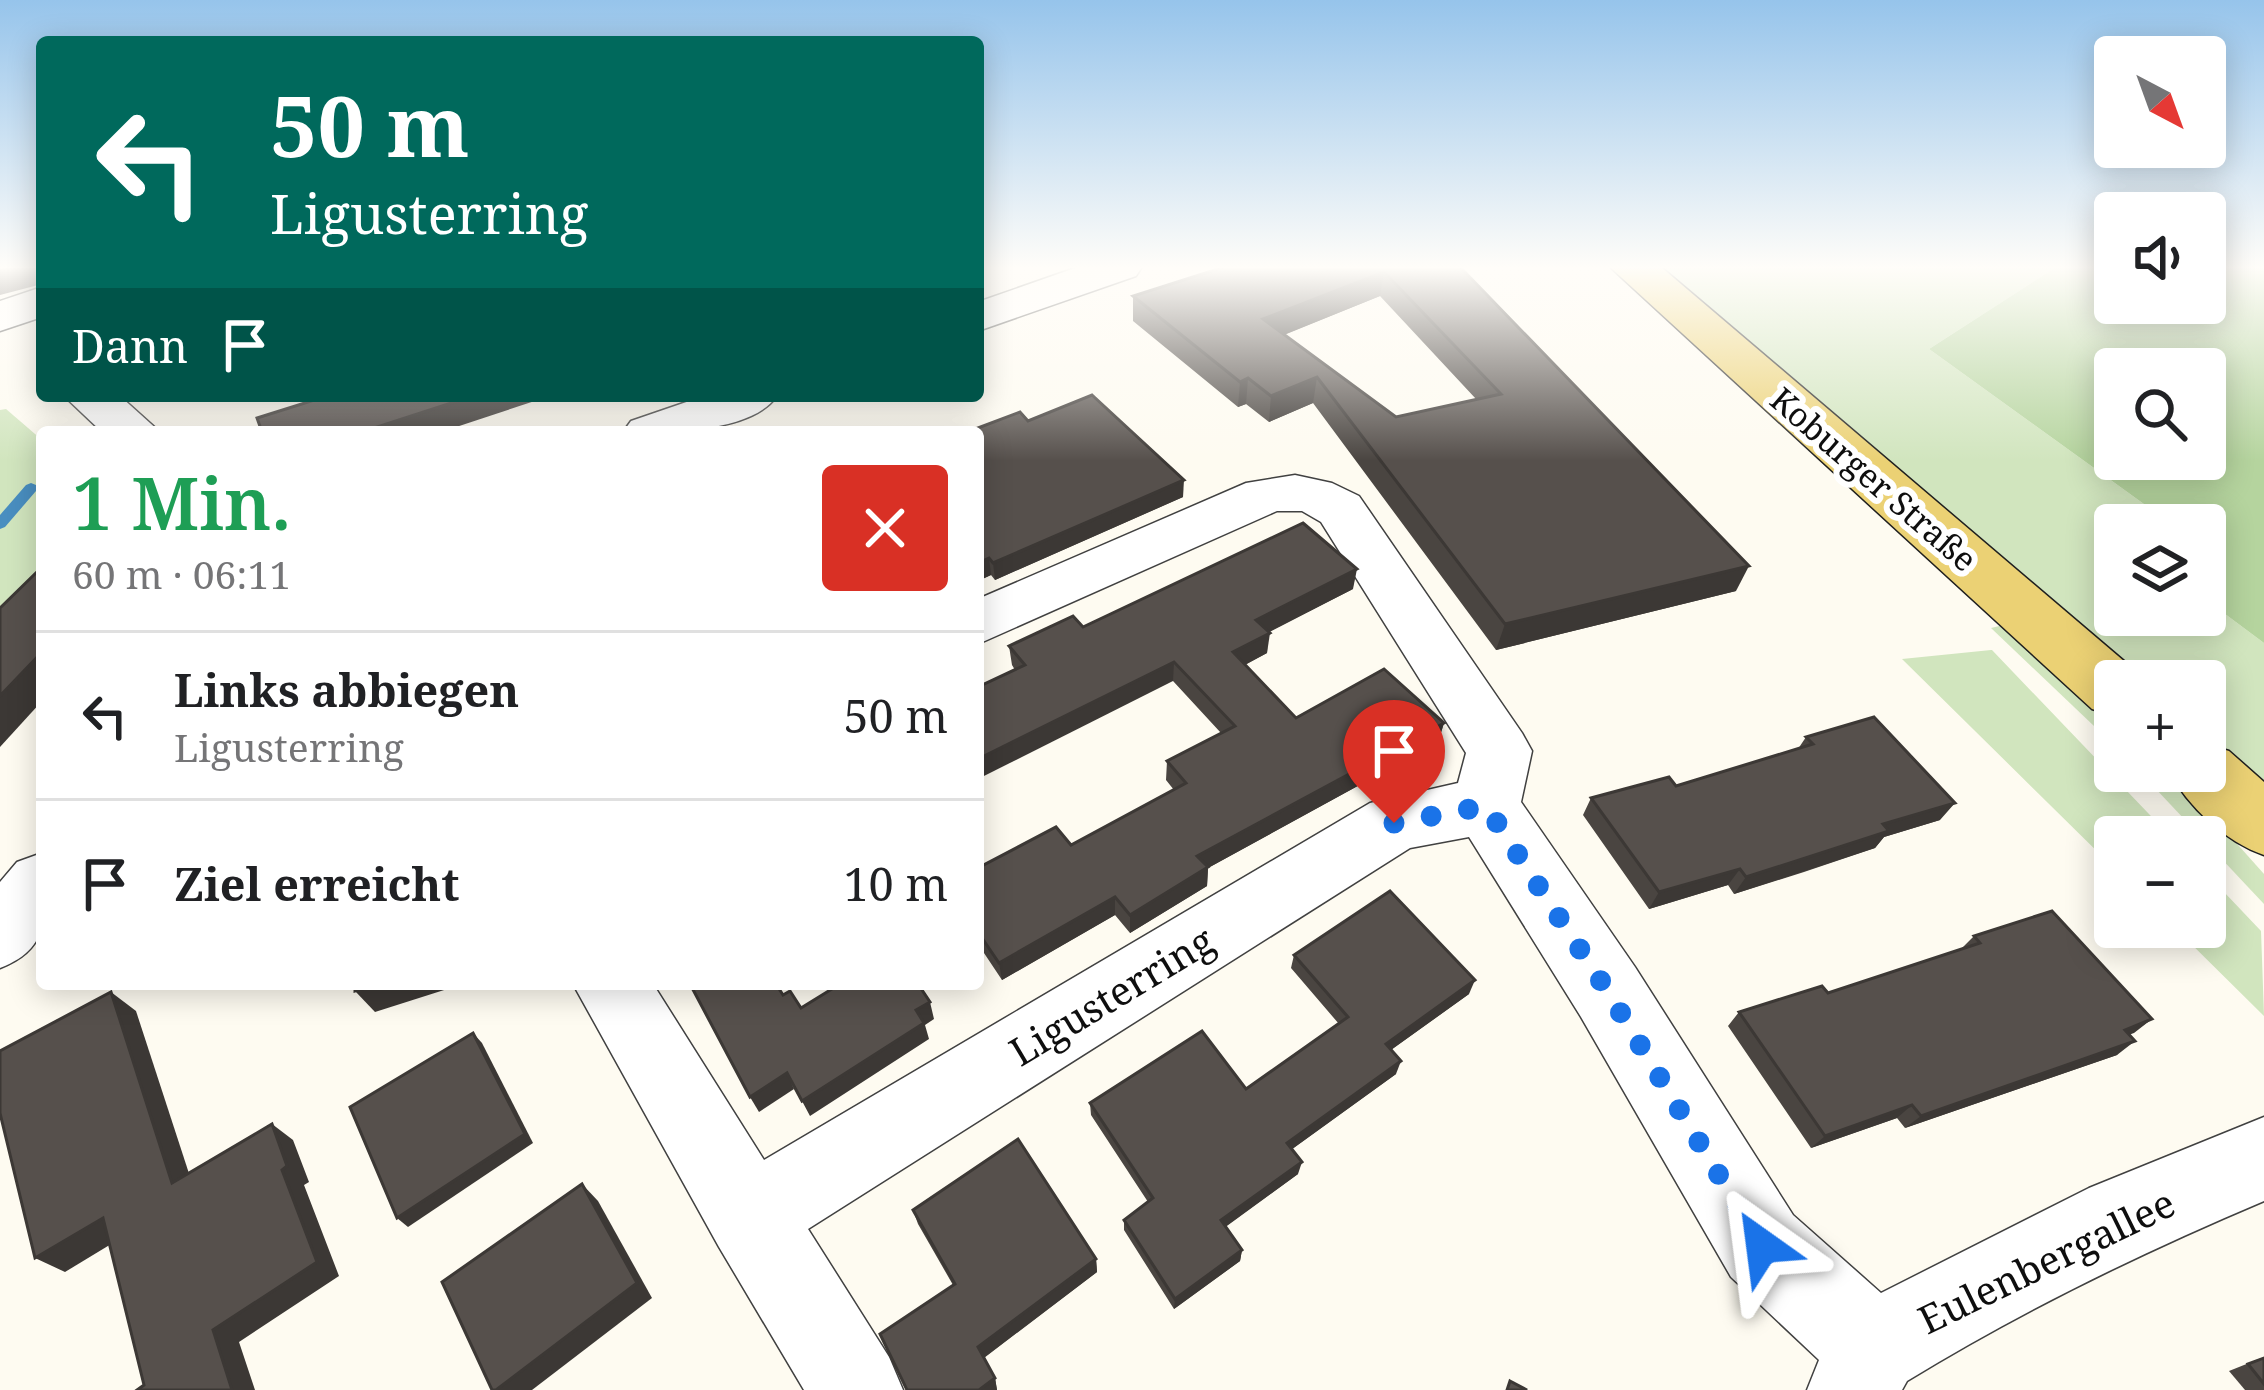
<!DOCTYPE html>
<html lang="de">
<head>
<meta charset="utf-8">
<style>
  body { margin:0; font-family:"Noto Serif",serif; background:#f2f2f2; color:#202124; height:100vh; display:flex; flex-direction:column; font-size:45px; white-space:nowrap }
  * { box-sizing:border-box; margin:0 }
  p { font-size:39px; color:#757577 }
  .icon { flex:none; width:66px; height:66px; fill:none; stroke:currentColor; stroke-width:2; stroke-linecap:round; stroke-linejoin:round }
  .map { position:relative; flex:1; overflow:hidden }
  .drawer { position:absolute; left:36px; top:426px; width:948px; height:564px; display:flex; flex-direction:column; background:#fff; border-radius:12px; box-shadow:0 6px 30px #0003 }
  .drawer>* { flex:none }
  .hud { position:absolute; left:36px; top:36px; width:948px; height:366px; border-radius:12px; box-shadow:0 6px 30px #0003; background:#00695c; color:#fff; overflow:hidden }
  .needle { width:78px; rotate:139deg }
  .controls { position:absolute; left:2094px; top:36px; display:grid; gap:24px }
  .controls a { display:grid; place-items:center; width:132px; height:132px; border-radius:12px; background:#fff; box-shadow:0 6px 30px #0003; font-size:60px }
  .pin { position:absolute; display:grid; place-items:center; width:102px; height:102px; color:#fff; margin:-123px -51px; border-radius:50% 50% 50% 0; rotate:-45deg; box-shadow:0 0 12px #0007 }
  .pin .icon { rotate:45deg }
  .me { position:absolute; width:132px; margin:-66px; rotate:329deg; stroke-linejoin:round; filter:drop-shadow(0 0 9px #0008) }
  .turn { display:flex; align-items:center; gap:42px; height:252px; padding:0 36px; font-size:54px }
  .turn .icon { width:156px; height:156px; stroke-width:2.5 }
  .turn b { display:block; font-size:84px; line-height:102px }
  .then { display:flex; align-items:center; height:114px; padding:0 36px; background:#0003; gap:24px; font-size:45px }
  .round { display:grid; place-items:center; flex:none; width:126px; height:126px; border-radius:12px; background:#f2f2f2 }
  .summary { display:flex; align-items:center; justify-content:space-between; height:204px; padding:0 36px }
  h1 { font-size:72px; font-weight:600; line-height:90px; color:#1e9e55 }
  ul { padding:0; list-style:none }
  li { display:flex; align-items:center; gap:36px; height:168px; padding:0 36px; border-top:3px solid #e0e0e0 }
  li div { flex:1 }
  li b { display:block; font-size:45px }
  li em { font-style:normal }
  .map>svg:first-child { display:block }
  .green { fill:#d1e5be }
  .forest { fill:#b5d49e; fill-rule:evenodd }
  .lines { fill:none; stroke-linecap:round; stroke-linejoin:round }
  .stream { fill:#498ec0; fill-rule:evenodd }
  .minor-casing { stroke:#414141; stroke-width:3 }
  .major-casing { stroke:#1f1f1f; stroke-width:3 }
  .minor { fill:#fff; fill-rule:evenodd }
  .major { fill:#ebd174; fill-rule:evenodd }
  .wall { fill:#4a4541; fill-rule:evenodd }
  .shaded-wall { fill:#3c3835 }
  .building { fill:#56504c; stroke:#3c3835; stroke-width:3; fill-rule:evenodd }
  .route { stroke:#1a73e8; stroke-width:21; stroke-dasharray:0 37.8 }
  .labels { text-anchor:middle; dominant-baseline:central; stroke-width:12; stroke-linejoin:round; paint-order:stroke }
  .street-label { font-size:33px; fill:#0e0e0e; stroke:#fff }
  .near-street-label { font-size:39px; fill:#0e0e0e; stroke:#fff }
</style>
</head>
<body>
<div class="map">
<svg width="2264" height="1390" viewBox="0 0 2264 1390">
  <rect width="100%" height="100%" fill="#fefbf1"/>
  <!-- green -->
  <g class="green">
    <path d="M1664 267H2056L1929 349 2173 525H2115V615H2205V599L2264 643V789L2205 738V681H2138Z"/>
    <path d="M6 409 42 440V587L0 628V410Z"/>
    <path d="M2012 623 2115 717V746L1991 628Z"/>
    <path d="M1991 650H1992L2171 837H2115V869L1902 659Z"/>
    <path d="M2139 771H2172L2264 874V904Z"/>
    <path d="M2205 872 2261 931 2264 1016 2174 927H2205Z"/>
  </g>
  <!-- forest -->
  <path class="forest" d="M2056 267H2115V303H2205V267H2264V643L2205 599V525H2173L1929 349ZM2115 369H2205V459H2115Z"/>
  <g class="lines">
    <!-- stream -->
    <path class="stream" d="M31 483 36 485 38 488 36 491 5 527 0 529V515L26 485Z"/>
    <!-- minor casing -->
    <g class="minor-casing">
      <g id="minor">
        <path d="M1078 267H1142L1136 276 978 331V302Z"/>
        <path d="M42 287V317L0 331V301Z"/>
        <path d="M64 396H120L160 432H102Z"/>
        <path d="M704 396H777C750 434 665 432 623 432L631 421Z"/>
        <path d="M1295 475 1332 483 1359 496 1522 733 1532 751 1521 802 1635 967 1793 1215 1881 1293 2089 1188 2264 1117V1201C2141 1253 2021 1311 1907 1381L1902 1390H1807L1819 1360 1731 1277 1581 1017 1469 837 1410 848 808 1229 889 1357 903 1390H804L719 1247 573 984H653L764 1160 1370 803 1458 783 1466 753 1321 522 1302 511H1277L978 644V599L1246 483Z"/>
        <path d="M42 853C42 906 58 946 0 968V882L17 862Z"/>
      </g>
    </g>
    <!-- major casing -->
    <g class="major-casing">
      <g id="major">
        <path d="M1610 267H1661L2138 673 2142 681H2115V716L2092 709Z"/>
        <path d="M2205 744 2229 751 2264 782V855C2226 842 2188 807 2169 771H2205Z"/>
      </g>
    </g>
    <!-- minor -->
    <use href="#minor" class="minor"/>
    <!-- major -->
    <use href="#major" class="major"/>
  </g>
  <!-- wall -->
  <g class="wall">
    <path d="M1224 267H1460L1736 591 1496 650 1313 403 1269 422 1246 404 1238 407 1133 321V296ZM1380 296 1476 399 1396 417 1284 335Z"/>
    <path d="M1028 421 1183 497 995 580 991 575 978 581V432Z"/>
    <path d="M1353 589 1268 632 1267 653 1245 665 1296 718 1444 723 1438 742 1208 868 1207 886 1130 933 1115 915 1002 980 978 944V868L1071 845 1174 790 1166 780 1167 761 1221 733 1173 681 1015 670 1012 665 1009 646 1083 627Z"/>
    <path d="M1806 737 1940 820 1884 837 1875 848 1804 872 1734 894 1728 885 1649 909 1583 815 1591 798 1676 786 1798 749Z"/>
    <path d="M1974 936 2152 1019 2129 1035 2117 1055 1905 1128 1897 1118 1811 1148 1728 1026 1739 1012 1828 993 1961 949Z"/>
    <path d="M1294 955 1469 994 1391 1050 1396 1074 1292 1149 1298 1174 1226 1226 1242 1250 1240 1261 1174 1309 1124 1230V1220L1148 1202 1091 1115 1090 1103 1246 1089 1339 1024 1291 968Z"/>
    <path d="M1018 1139 1096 1259 1097 1272 984 1358 995 1378 997 1390H907L880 1334 953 1285 918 1224 913 1210Z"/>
    <path d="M2264 1357V1390H2245L2229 1371Z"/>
  </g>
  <!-- shaded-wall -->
  <g class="shaded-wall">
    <path d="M7 267H42V284L0 295V269Z"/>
    <path d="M1384 272 1380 296 1261 344 1263 319Z"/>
    <path d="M1317 377 1313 403 1269 422 1271 396Z"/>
    <path d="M1248 378 1246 404 1238 407 1240 382Z"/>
    <path d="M473 396H550L441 432H362Z"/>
    <path d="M1184 480 1183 497 995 580 993 563Z"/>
    <path d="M989 558 991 575 978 581V563Z"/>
    <path d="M1749 566 1736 591 1496 650 1505 624Z"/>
    <path d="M1357 569 1353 589 1254 640 1256 620Z"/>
    <path d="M1270 633 1267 653 1231 672 1233 652Z"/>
    <path d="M42 652V701L0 747V696Z"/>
    <path d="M1174 662 1173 681 978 779V759Z"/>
    <path d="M1444 723 1438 742 1208 868 1207 886 1130 933V915L1197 856Z"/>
    <path d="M1955 803 1940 820 1884 837 1875 848 1734 894 1746 877 1883 824Z"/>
    <path d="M1740 869 1728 885 1649 909 1659 892Z"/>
    <path d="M1115 897V915L1002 980 999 963Z"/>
    <path d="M1475 980 1469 994 1381 1057 1386 1044Z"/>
    <path d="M378 984H463L375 1012 355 991Z"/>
    <path d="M111 992 136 1011 197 1198 172 1183Z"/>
    <path d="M930 1002 934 1019 925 1025 929 1039 810 1116 802 1101 916 1010Z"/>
    <path d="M2152 1019 2134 1033 2106 1043 2125 1030Z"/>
    <path d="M473 1033 482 1043 533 1143 408 1227 397 1218Z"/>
    <path d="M2135 1041 2117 1055 1905 1128 1921 1116Z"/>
    <path d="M1401 1061 1396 1074 1284 1155 1287 1143Z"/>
    <path d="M787 1073 794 1089 759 1112 750 1097Z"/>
    <path d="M1912 1105 1897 1118 1811 1148 1825 1136Z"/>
    <path d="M272 1124 293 1140 309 1182 304 1185 339 1276 239 1342 255 1390H232L213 1330 282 1170Z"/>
    <path d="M1302 1162 1298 1174 1220 1231 1221 1220Z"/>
    <path d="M582 1184 598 1201 652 1298 532 1390H496Z"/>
    <path d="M103 1218 131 1232 65 1272 35 1258Z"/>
    <path d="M1242 1250 1240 1261 1174 1309 1175 1299Z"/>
    <path d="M1096 1259 1097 1272 982 1359 978 1347Z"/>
    <path d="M995 1378 997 1390H979Z"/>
  </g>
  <!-- building -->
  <g class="building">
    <path d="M1224 267H1460L1749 566 1505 624 1317 377 1271 396 1248 378 1240 382 1133 296ZM1384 272 1501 394 1396 417 1263 319Z"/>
    <path d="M1092 395 1184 480 993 563 989 558 978 563V432L970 431 1020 412 1028 421Z"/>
    <path d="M327 396H473L362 432H262L257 418Z"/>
    <path d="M1303 523 1357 569 1256 620 1270 633 1233 652 1296 718 1384 669 1444 723 1197 856 1208 867 1130 915 1115 897 999 963 978 932V868L1056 827 1071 845 1186 783 1167 761 1235 726 1174 662 978 759V687L1025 665 1009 646 1073 616 1083 627Z"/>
    <path d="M42 567V652L0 696V608Z"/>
    <path d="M1874 717 1955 803 1883 824 1889 831 1746 877 1740 869 1659 892 1591 798 1669 777 1676 786 1813 744 1806 737Z"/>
    <path d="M1390 891 1475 980 1386 1044 1401 1061 1287 1143 1302 1162 1221 1220 1242 1250 1175 1299 1124 1220 1153 1198 1090 1103 1202 1031 1246 1089 1348 1017 1294 955Z"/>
    <path d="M2052 911 2152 1019 2125 1030 2135 1041 1921 1116 1912 1105 1825 1136 1739 1012 1822 986 1828 993 1980 943 1974 936Z"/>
    <path d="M355 984H378L355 991Z"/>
    <path d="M690 984H776L783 995 790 991 801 1008 840 984H918L930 1002 916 1010 924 1023 802 1101 787 1073 750 1097Z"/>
    <path d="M111 992 172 1183 272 1124 287 1166 282 1170 317 1262 213 1330 232 1390H137L144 1385 103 1218 35 1258 0 1113V1051Z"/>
    <path d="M473 1033 525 1134 397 1218 350 1107Z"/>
    <path d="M1018 1139 1096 1259 978 1347 995 1378 979 1390H907L880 1334 955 1284 913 1210Z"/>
    <path d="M582 1184 637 1283 496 1390H492L442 1282Z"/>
    <path d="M2264 1358V1384L2248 1364Z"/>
    <path d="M1510 1381 1527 1390H1507Z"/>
  </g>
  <!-- sky -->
  <linearGradient id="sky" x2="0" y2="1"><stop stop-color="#96c4eb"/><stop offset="0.58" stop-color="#fffdf9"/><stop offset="1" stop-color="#fffdf9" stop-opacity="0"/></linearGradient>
  <rect width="2264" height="461" fill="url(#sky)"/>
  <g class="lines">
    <!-- route -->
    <path class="route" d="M1394 823 1486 806 1608 992 1762 1246"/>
  </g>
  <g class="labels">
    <!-- street labels -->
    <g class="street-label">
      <text transform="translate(1874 479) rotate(41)">Koburger Straße</text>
    </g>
    <!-- near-street labels -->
    <g class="near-street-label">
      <text transform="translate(1111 995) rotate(-31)">Ligusterring</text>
      <text transform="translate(2046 1260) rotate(-26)">Eulenbergallee</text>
    </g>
  </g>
</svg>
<div class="controls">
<a><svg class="needle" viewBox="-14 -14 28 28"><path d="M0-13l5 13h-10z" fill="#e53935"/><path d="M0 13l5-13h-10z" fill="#757577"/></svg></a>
<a><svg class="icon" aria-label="sound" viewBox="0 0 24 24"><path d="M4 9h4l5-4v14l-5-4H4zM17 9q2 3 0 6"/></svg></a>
<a><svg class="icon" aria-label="search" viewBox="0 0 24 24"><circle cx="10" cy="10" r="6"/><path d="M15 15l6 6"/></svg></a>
<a><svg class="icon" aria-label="layers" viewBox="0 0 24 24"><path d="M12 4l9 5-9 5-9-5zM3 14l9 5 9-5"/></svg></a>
<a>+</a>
<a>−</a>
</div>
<div class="pin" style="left:1394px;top:823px;background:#d93025"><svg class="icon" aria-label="arrive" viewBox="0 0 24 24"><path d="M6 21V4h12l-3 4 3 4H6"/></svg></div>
<svg class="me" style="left:1762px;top:1246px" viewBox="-20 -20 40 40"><path d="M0-17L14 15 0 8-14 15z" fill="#1a73e8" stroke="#fff" stroke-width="4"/></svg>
<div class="hud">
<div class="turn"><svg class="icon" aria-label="left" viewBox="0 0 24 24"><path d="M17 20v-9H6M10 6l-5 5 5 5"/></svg><div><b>50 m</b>Ligusterring</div></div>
<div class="then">Dann<svg class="icon" aria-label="arrive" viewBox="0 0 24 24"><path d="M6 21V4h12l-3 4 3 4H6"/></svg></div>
</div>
<section class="drawer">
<div class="summary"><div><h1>1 Min.</h1><p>60 m · 06:11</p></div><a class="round" style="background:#d93025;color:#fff"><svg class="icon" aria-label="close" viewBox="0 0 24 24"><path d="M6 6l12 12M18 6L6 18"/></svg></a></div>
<ul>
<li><svg class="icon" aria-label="left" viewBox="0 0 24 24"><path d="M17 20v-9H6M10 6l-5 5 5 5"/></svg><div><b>Links abbiegen</b><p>Ligusterring</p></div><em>50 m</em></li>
<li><svg class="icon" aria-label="arrive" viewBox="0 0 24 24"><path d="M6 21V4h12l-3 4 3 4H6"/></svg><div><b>Ziel erreicht</b></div><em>10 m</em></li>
</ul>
</section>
</div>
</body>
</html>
